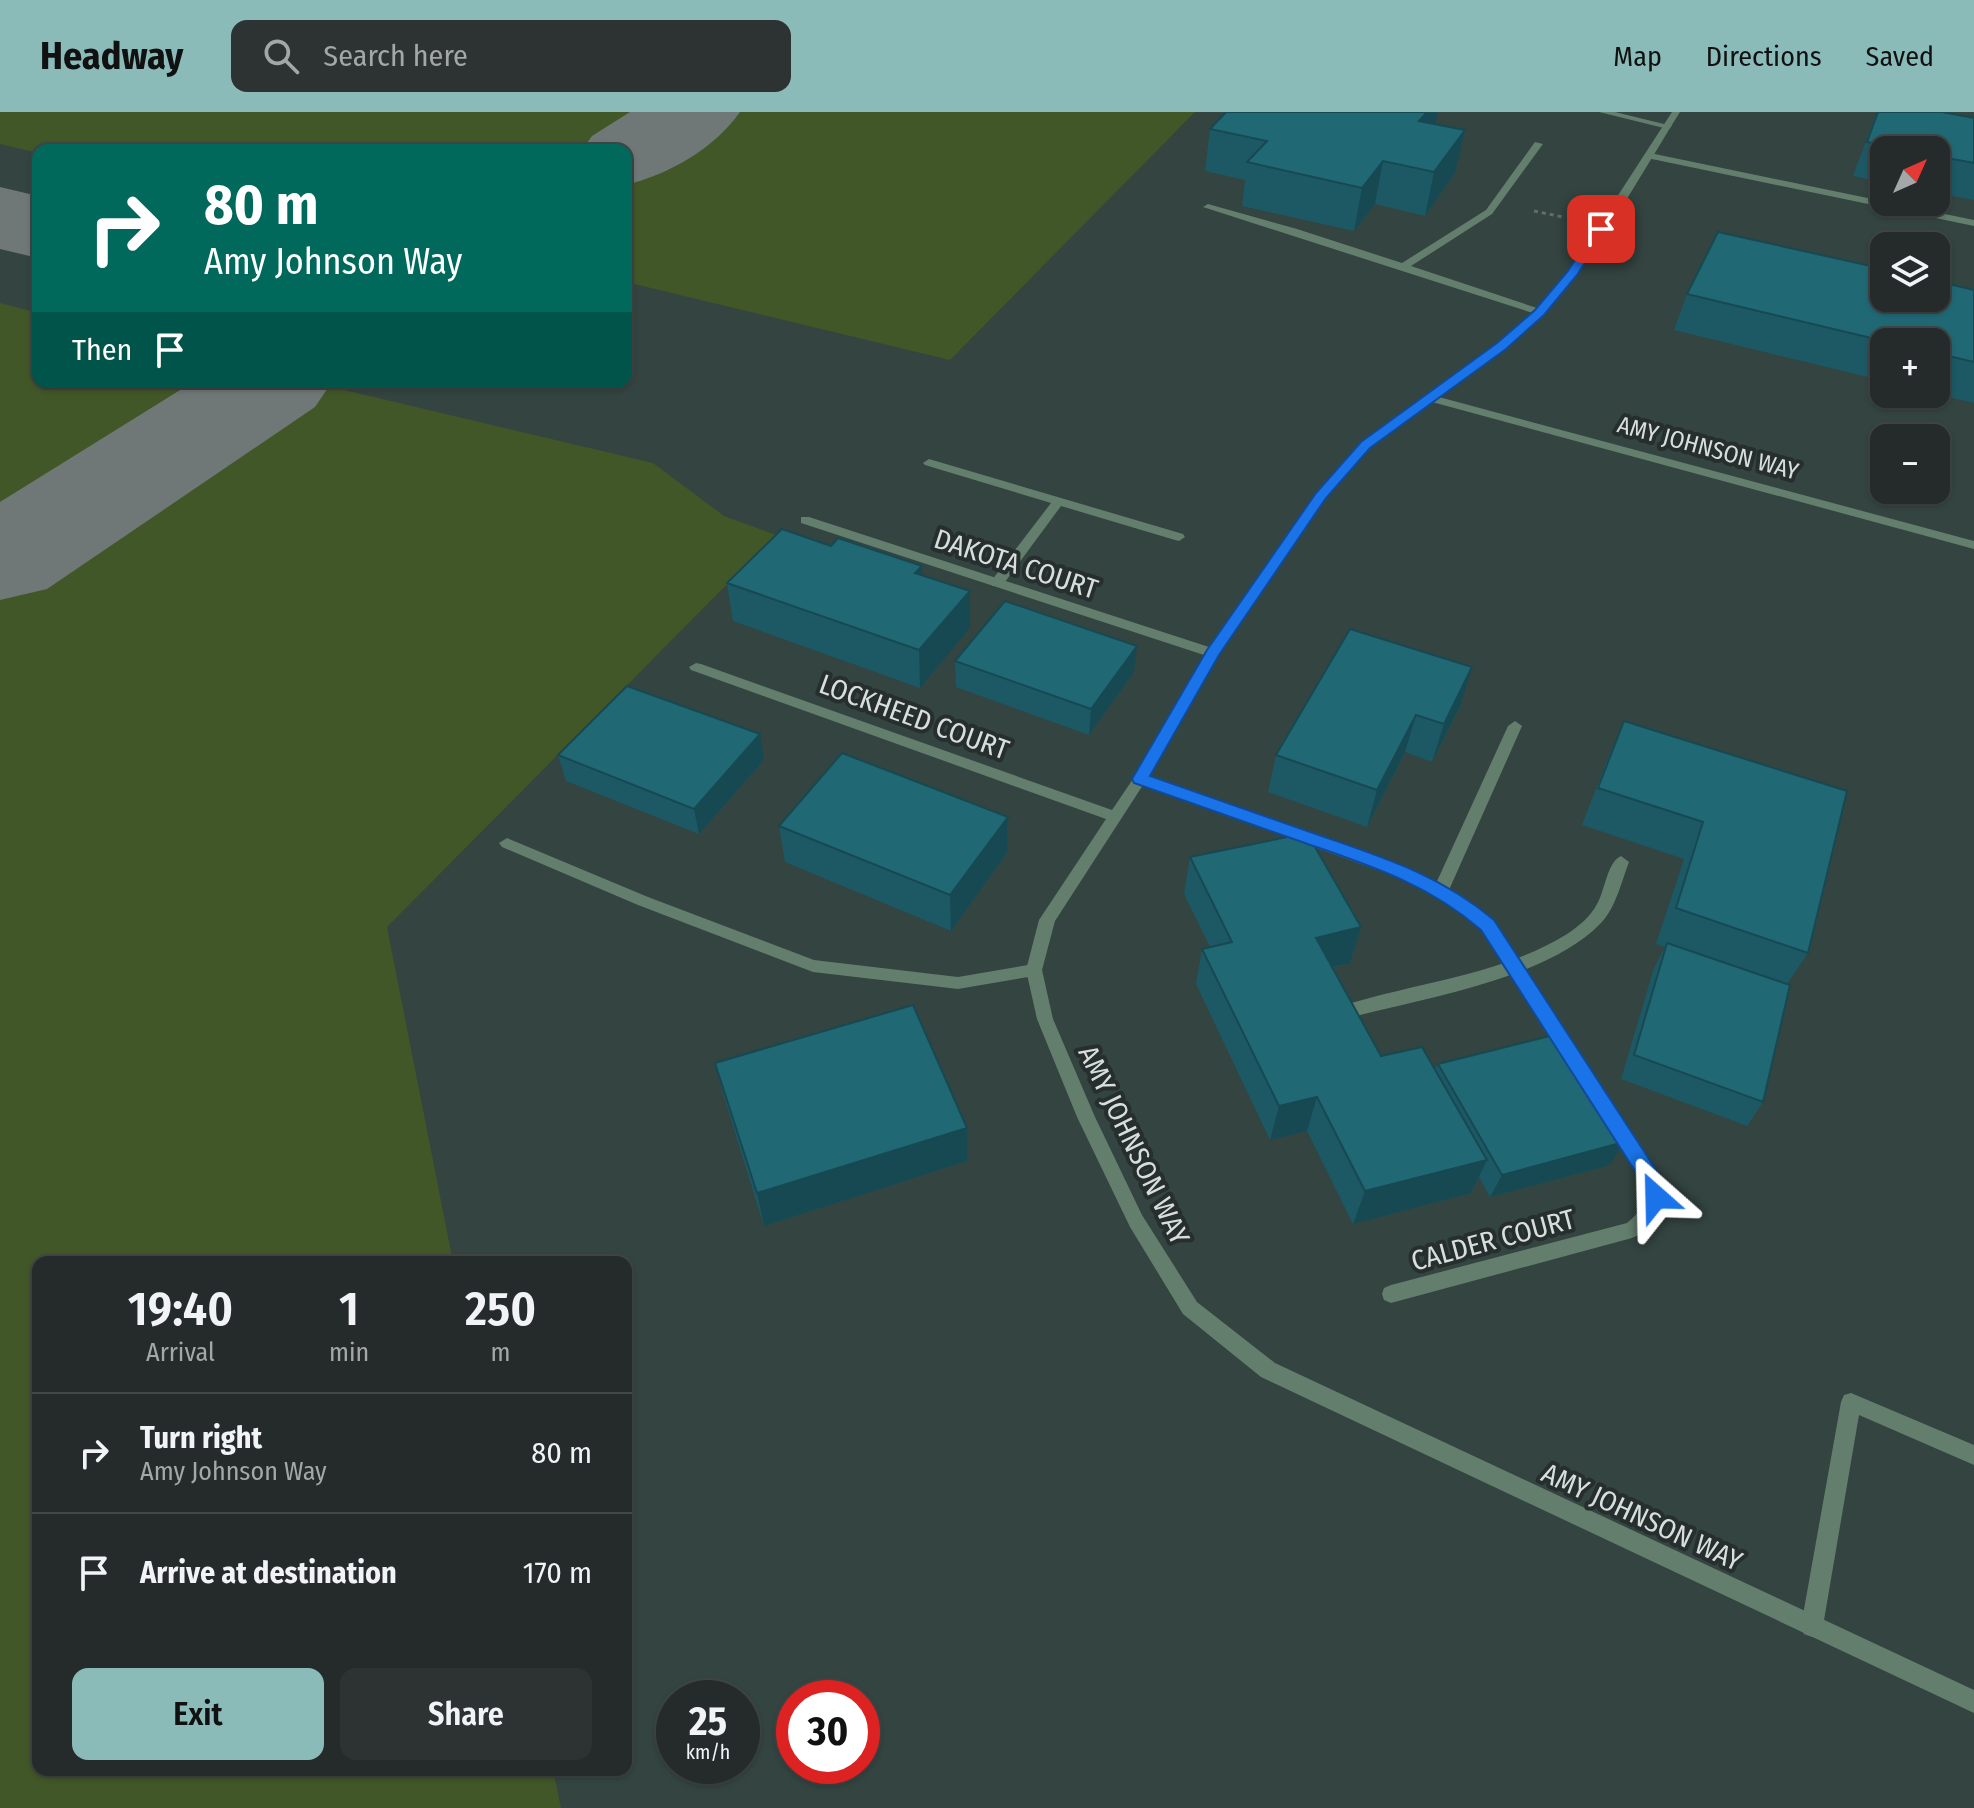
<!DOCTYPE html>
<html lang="en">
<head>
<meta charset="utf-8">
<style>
  body { margin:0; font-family:"Fira Sans Condensed",sans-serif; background:#2d3332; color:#f1f3f6; height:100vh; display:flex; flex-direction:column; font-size:30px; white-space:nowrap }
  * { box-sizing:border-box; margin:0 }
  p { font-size:26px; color:#a3a7a8 }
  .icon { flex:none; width:44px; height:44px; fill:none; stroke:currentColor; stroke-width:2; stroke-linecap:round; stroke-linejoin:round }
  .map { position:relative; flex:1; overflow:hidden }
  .sheet { position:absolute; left:32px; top:1144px; width:600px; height:520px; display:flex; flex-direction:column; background:#252b2a; border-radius:16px; box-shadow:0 2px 6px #0004,0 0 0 2px #424747 }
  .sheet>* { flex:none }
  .top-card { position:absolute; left:32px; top:32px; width:600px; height:244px; border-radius:16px; box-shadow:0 2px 6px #0004,0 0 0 2px #424747; background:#00695c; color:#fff; overflow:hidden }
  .needle { width:52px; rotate:45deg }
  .buttons { position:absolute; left:1870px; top:24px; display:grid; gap:16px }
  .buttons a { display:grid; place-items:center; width:80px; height:80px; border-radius:16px; background:#252b2a; box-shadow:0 2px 6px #0004,0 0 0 2px #424747; font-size:40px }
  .speed { position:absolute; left:656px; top:1568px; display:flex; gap:16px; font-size:40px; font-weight:700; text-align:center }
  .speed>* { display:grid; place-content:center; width:104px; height:104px; border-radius:50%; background:#252b2a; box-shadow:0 2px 6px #0004,0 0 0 2px #424747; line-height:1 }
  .speed small { font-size:20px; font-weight:400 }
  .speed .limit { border:12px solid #d22; background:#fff; color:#111 }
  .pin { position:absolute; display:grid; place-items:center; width:68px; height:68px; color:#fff; margin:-34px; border-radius:16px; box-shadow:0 4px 12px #0006 }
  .me { position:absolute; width:88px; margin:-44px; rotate:335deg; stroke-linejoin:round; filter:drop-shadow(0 0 6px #0008) }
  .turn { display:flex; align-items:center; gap:28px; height:168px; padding:0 40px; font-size:36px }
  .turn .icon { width:104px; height:104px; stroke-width:2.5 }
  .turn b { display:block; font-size:56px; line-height:68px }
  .then { display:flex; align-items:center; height:76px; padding:0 40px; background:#0003; gap:16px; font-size:30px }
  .eta { display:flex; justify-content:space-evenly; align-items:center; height:136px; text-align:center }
  .eta b { font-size:48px; font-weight:600; line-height:56px }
  .action { display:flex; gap:16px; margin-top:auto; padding:16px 40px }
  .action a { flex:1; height:92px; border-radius:16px; background:#8bbbb9; color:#111; font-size:32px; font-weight:600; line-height:92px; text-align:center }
  .action a+a { background:#2d3332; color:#f1f3f6 }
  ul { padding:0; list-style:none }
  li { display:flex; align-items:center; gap:24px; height:120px; padding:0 40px; border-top:2px solid #424747 }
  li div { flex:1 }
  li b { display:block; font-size:30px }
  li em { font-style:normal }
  header { display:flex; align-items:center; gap:48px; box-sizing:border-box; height:112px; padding:0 40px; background:#8bbbb9; color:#111 }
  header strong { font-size:38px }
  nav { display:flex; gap:44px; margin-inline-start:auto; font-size:28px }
  .search { width:560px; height:72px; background:#2d3332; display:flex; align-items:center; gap:20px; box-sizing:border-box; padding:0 28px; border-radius:16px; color:#a3a7a8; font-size:30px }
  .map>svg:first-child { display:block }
  .built { fill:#334441; fill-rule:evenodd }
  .green { fill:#425728 }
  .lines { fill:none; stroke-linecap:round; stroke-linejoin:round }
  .taxiway { fill:#707877; fill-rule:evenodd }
  .path { stroke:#656c6b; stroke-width:3; stroke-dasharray:4 4; stroke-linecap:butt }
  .lane { fill:#637e6d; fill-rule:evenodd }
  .street { fill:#637e6d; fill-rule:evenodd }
  .wall { fill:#1c5965 }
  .shaded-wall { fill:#174952 }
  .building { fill:#216875; stroke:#174952; stroke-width:2 }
  .route { fill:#1a73e8; stroke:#114b97; stroke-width:2 }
  .labels { text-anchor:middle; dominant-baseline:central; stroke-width:8; stroke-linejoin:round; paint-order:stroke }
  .far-street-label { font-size:24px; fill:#d8dedd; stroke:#272f2e }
  .street-label { font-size:28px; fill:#d8dedd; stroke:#272f2e }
</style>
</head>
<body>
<header>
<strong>Headway</strong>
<div class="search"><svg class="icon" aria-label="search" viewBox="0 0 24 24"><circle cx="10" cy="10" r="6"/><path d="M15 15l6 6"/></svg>Search here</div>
<nav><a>Map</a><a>Directions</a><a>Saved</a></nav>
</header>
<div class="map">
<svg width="1974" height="1696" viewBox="0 0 1974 1696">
  <rect width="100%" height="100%" fill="#313938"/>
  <!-- built -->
  <path class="built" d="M0 0H1974V1696H0ZM38 38H626V270H38ZM1884 38H1936V90H1884ZM1884 134H1936V186H1884ZM1884 230H1936V282H1884ZM1884 326H1936V378H1884ZM38 1150H626V1658H38ZM674 1586H742V1654H674ZM794 1586H862V1654H794Z"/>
  <!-- green -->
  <g class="green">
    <path d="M0 0H641L582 38H38V41L0 32Z"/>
    <path d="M740 0H1195L950 248 626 170V75Z"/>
    <path d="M0 191 38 201V270H176L184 279 0 395Z"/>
    <path d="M319 272 653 351 724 404 776 423 387 815 453 1150H38V1658H553L561 1696H0V486Z"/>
  </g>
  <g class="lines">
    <!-- taxiway -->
    <g class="taxiway">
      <path d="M630 0H740C714 37 669 62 626 73V38H582L592 24Z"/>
      <path d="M0 75 38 84V146L0 137Z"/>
      <path d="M193 270H332L315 295 47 477 0 488V390Z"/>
    </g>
    <!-- path -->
    <path class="path" d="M1534 99 1563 105"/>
    <!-- lane -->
    <g class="lane">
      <path d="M1599 0H1615L1672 14 1668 17Z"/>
      <path d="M1535 30 1543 32 1492 102 1411 154 1543 198 1544 200 1539 203 1203 95 1208 92 1297 117 1402 151 1486 98Z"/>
      <path d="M1650 41 1974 108V114L1647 46V42Z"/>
      <path d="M929 347 1183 422 1185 425 1179 429 1175 428 1061 394 1002 474H992V468L1051 391 925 353 923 351Z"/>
      <path d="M1515 609 1522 614 1449 778 1441 784 1436 782 1433 778 1508 614Z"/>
      <path d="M507 726 648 785 814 848 958 865 1034 852 1040 854 1042 858 1040 862 1034 864 958 877 813 860 638 793 502 735 499 731Z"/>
      <path d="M1621 744 1629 750C1621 771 1616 795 1601 811 1546 868 1420 887 1345 907L1339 905 1337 900 1339 895C1415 870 1497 865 1567 822 1578 815 1591 804 1597 792 1605 779 1607 750 1621 744Z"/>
      <path d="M1851 1281 1974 1333V1353L1859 1303 1823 1514 1820 1522 1812 1525 1804 1522 1801 1514 1841 1290 1844 1283Z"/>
    </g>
    <!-- street -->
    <path class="street" d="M1672 0H1680C1638 67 1599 140 1545 200 1514 233 1476 258 1439 285L1974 429V437L1432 290 1370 335 1325 387 1218 542 1149 665 1408 757 1452 779 1494 809 1657 1062C1669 1086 1658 1116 1632 1126L1391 1191 1384 1188 1382 1182 1384 1176 1391 1173 1627 1111C1642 1099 1647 1089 1643 1069L1482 817 1441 787 1397 765 1143 673 1055 809 1042 858 1053 907 1095 1005 1142 1103 1197 1190 1275 1251 1974 1578V1601L1261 1265 1183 1202 1130 1115 1077 1005 1037 907 1026 858 1039 808 1106 707 691 558 689 555 696 551 701 552 1112 698 1135 664 1204 543 801 411V405H809L1209 535 1317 381 1362 331 1498 232 1535 198 1569 159Z"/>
  </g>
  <!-- wall -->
  <g class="wall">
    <path d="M1226 0H1438L1435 12 1465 18 1455 61 1425 104 1375 92 1354 119 1242 94 1245 68 1205 59 1210 17Z"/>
    <path d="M1877 0H1942L1974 6V88L1936 81V38H1884V71L1853 64Z"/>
    <path d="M1974 178V291L1935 282 1936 230H1884V269L1674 218 1687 182Z"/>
    <path d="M922 463 970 516 920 576 733 509 727 471Z"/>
    <path d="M1350 517 1461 592 1432 650 1405 640 1367 715 1268 680 1276 643Z"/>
    <path d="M955 549 1134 560 1089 623 956 575Z"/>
    <path d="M1624 609 1808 841 1787 872 1763 990 1747 1014 1621 967 1654 856 1665 835 1656 832 1684 747 1582 713 1608 646Z"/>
    <path d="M558 643 764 648 699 722 566 669Z"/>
    <path d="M1008 705 1007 741 951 819 785 750 779 714Z"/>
    <path d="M1190 745 1361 815 1350 851 1332 856 1381 944 1435 958 1438 952 1610 1053 1490 1085 1479 1065 1471 1081 1353 1112 1307 1019 1270 1028 1196 872 1202 837 1210 835 1184 782Z"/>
    <path d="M715 951 967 1016V1049L764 1114 724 985Z"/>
  </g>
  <!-- shaded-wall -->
  <g class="shaded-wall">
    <path d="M1427 0H1438L1433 23 1419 9Z"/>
    <path d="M1465 18 1455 61 1425 104 1434 60Z"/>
    <path d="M1383 49 1375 92 1354 119 1362 76Z"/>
    <path d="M922 454 924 491 915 461Z"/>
    <path d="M970 479V516L920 576 919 538Z"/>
    <path d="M1137 534 1134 560 1089 623 1091 597Z"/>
    <path d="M1472 555 1461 592 1432 650 1444 612Z"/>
    <path d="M1416 603 1405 640 1367 715 1377 678Z"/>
    <path d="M760 622 764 648 699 722 694 697Z"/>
    <path d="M1008 705 1007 741 951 819 950 783Z"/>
    <path d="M1361 815 1350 851 1306 861 1316 826Z"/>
    <path d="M1317 985 1307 1019 1270 1028 1279 994Z"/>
    <path d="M967 1016V1049L764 1114 757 1081Z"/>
    <path d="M1624 1030 1610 1053 1490 1085 1502 1063Z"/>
    <path d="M1487 1048 1471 1081 1353 1112 1365 1079Z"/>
  </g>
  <!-- building -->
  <g class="building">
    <path d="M1226 0H1427L1419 9 1465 18 1434 60 1383 49 1362 76 1247 50 1267 29 1210 17Z"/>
    <path d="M1878 0H1942L1974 6V51L1936 44V38H1907L1867 30Z"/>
    <path d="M1718 120 1884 157V186H1936V169L1974 178V250L1936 241V230H1888L1687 182Z"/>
    <path d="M782 417 831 434 838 426 922 454 915 461 970 479 919 538 727 471Z"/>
    <path d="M1005 489 1137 534 1091 597 955 549Z"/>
    <path d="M1350 517 1472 555 1444 612 1416 603 1377 678 1276 643Z"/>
    <path d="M627 574 760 622 694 697 558 643Z"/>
    <path d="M1624 609 1847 679 1808 841 1676 796 1703 710 1598 676Z"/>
    <path d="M842 641 1008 705 950 783 779 714Z"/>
    <path d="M1307 721 1361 815 1316 826 1381 944 1422 935 1487 1048 1365 1079 1317 985 1279 994 1202 837 1232 830 1190 745Z"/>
    <path d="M1667 831 1790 873 1763 990 1634 943Z"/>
    <path d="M913 893 967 1016 757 1081 715 951Z"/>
    <path d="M1554 923 1624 1030 1502 1063 1438 952Z"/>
  </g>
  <!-- route -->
  <path class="route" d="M1597 114 1607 117 1577 163 1544 203 1506 237 1370 336 1326 386 1219 543 1150 664C1204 683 1258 702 1313 721 1379 744 1440 762 1494 808L1658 1061 1667 1085 1664 1092 1656 1094 1649 1092 1642 1070 1481 818C1427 771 1368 753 1302 730 1246 710 1190 691 1134 671L1132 667 1207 538 1316 381 1361 330 1497 231 1535 198 1568 159Z"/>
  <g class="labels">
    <!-- far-street labels -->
    <g class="far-street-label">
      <text transform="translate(1708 336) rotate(15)">AMY JOHNSON WAY</text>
    </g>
    <!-- street labels -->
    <g class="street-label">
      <text transform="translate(1016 452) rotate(18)">DAKOTA COURT</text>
      <text transform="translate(914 605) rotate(20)">LOCKHEED COURT</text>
      <text transform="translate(1134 1033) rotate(64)">AMY JOHNSON WAY</text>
      <text transform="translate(1493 1128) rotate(-15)">CALDER COURT</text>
      <text transform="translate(1642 1405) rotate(25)">AMY JOHNSON WAY</text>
    </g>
  </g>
</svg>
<div class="buttons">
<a><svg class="needle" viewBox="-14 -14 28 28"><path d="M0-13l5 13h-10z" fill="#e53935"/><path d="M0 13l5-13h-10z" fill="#a3a7a8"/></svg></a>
<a><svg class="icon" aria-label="layers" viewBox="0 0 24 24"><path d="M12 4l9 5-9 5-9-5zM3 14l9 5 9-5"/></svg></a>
<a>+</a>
<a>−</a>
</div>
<div class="speed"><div>25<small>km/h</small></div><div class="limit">30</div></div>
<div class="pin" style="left:1601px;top:117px;background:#d93025"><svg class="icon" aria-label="arrive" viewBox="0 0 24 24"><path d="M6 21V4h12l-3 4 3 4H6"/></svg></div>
<svg class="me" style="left:1656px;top:1085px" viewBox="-20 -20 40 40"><path d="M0-17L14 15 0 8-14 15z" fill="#1a73e8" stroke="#fff" stroke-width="4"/></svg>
<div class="top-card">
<div class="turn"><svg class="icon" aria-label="right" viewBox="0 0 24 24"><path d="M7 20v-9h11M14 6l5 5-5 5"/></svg><div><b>80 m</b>Amy Johnson Way</div></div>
<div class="then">Then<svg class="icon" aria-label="arrive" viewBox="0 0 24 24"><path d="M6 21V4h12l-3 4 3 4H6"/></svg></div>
</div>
<section class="sheet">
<div class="eta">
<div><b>19:40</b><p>Arrival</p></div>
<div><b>1</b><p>min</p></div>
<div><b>250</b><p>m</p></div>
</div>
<ul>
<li><svg class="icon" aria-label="right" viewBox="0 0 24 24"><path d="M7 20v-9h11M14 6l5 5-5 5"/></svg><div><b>Turn right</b><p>Amy Johnson Way</p></div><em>80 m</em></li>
<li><svg class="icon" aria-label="arrive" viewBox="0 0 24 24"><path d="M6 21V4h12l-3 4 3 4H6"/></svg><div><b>Arrive at destination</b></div><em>170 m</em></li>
</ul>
<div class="action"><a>Exit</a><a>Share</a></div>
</section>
</div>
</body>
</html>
